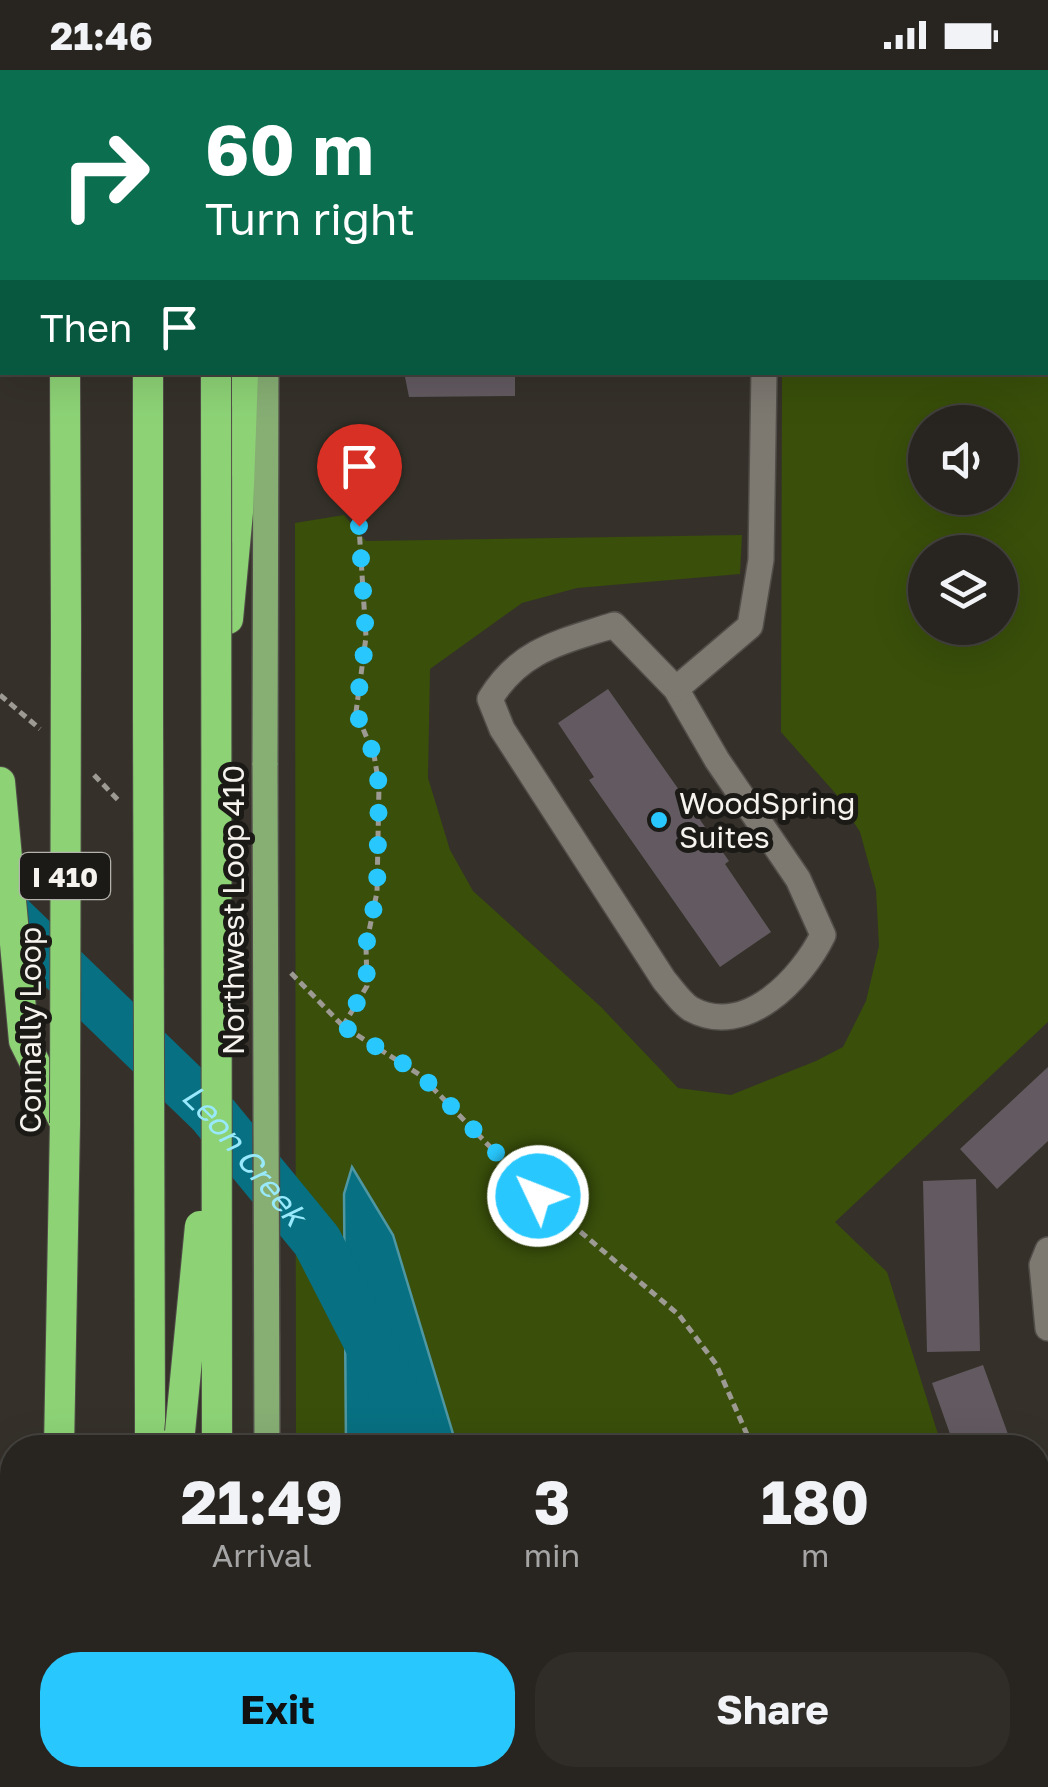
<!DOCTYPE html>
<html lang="en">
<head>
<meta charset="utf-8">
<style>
  body { margin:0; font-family:"Golos Text",sans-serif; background:#302d29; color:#f1f3f6; height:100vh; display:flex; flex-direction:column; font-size:38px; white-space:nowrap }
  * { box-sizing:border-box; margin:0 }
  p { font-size:32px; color:#a5a5a5 }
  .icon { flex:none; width:55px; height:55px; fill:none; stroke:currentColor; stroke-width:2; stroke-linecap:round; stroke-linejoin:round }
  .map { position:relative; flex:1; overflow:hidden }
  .sheet { position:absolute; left:0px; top:1365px; width:1050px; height:352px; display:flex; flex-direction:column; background:#282520; border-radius:40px 40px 0 0; box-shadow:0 10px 40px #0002,0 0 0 2px #44423e }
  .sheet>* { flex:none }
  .banner { position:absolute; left:0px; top:0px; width:1050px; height:305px; box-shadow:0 10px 40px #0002,0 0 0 2px #44423e; background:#0b6e4f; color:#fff; overflow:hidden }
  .buttons { position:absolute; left:908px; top:335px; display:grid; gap:20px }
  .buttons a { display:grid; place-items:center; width:110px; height:110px; border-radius:50%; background:#282520; box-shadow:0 10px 40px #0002,0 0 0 2px #44423e; font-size:50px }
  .pin { position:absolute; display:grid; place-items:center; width:85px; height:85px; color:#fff; margin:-102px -42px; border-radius:50% 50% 50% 0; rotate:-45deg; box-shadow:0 0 10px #0007 }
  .pin .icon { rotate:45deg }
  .me { position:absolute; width:110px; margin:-55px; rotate:313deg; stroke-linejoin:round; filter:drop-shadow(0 0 8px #0008) }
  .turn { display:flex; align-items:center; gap:35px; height:210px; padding:0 40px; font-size:45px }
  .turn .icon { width:130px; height:130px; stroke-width:2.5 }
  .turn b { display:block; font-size:70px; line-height:85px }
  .then { display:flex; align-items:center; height:95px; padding:0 40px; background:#0003; gap:20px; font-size:38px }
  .eta { display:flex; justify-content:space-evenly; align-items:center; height:170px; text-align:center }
  .eta b { font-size:60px; font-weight:700; line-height:70px }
  .cta { display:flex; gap:20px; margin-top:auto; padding:20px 40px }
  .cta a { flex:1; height:115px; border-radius:40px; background:#28c8ff; color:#111; font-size:40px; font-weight:700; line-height:115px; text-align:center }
  .cta a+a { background:#302d29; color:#f1f3f6 }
  .status { display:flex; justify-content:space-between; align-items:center; height:70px; padding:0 50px; background:#282520; direction:ltr }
  .status svg { height:28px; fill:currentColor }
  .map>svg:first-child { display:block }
  .green { fill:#394f0a; fill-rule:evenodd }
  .water { fill:#077082; stroke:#4f97a2; stroke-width:2.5 }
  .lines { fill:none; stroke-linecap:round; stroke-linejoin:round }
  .river { stroke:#077082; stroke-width:50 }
  .building { fill:#625a60 }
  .minor-casing { stroke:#514d48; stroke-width:28 }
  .major-casing { stroke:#514d48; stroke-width:28 }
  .highway-casing { stroke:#514d48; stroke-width:32 }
  .path { stroke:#9d9a94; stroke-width:5; stroke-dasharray:8 5; stroke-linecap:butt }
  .minor { stroke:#7d7870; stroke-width:25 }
  .major { stroke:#87af74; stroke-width:25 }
  .highway { stroke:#8dd376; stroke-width:30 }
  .major-bridge-casing { stroke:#514d48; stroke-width:28; stroke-linecap:butt }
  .highway-bridge-casing { stroke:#514d48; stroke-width:32; stroke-linecap:butt }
  .major-bridge { stroke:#87af74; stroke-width:25 }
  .highway-bridge { stroke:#8dd376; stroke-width:30 }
  .route { stroke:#28c8ff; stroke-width:18; stroke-dasharray:0 32.4 }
  .poi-dot { fill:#28c8ff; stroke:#1b1a16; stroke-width:4 }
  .labels { text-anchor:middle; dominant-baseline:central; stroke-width:10; stroke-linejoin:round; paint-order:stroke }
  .shield { fill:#1b1a16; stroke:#b4b2ad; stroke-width:2.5 }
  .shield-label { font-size:28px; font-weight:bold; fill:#f6f3ee }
  .poi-label { font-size:30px; fill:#f6f3ee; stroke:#1b1a16; text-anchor:start }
  .street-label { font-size:30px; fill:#f6f3ee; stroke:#1b1a16 }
  .water-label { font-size:32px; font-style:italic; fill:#98e9fc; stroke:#1b1a16 }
</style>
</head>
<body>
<div class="status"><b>21:46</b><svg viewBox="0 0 49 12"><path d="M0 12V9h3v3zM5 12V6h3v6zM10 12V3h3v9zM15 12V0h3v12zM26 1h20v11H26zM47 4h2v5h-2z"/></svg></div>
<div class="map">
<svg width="1048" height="1717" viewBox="0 0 1048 1717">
  <rect width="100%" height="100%" fill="#35312a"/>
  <!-- green -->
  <g class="green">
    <path d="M1048 68V952L835 1152 887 1202 942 1377H296L295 453 344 445 366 471 742 465 740 504 577 518 522 533 430 599 428 708 450 780 473 821 601 937 678 1018 731 1025 816 991 843 977 866 931 879 876 876 820 860 762 836 724 781 662 782 303 1048 302ZM925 352H1000V428H925ZM925 482H1000V558H925Z"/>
    <path d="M1038 1677 1048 1717H316V1705H1038Z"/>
  </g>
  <!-- water -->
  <g class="water">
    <path d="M352 1097 393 1165 457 1377H346L344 1124Z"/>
    <path d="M368 1705H445L442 1717H368Z"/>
  </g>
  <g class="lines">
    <!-- river -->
    <path class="river" id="s1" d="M0 838 211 1042 317 1171 423 1378"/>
  </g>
  <!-- building -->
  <g class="building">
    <path d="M404 302H515V326L409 327Z"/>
    <path d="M608 619 729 791 725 794 771 862 720 897 589 710 594 707 558 653Z"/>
    <path d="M1048 997V1071L997 1119 960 1079Z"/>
    <path d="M976 1109 980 1281 927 1282 923 1111Z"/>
    <path d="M983 1295 1013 1378H955L932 1313Z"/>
    <path d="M1048 1493V1635H1047L1038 1606V1496Z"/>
  </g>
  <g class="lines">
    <!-- minor casing -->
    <g class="minor-casing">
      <g id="minor">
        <path d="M1013 0 1016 2"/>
        <path d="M771 2V0"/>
        <path d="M1048 33V34"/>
        <path d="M614 555 676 619 717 690 798 809 823 865C802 908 746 969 691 939 681 933 671 918 664 910L502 659 490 629C520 579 562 572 614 555Z"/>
        <path d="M676 619 750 556 761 490 764 302"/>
        <path d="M1048 1180 1042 1195 1048 1258"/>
      </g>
    </g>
    <!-- major casing -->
    <g class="major-casing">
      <g id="major">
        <path d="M265 0V2"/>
        <path d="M265 695 266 302"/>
        <path d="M267 1717V1705"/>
      </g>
    </g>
    <!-- highway casing -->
    <g class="highway-casing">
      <g id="highway">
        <path d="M65 0V2"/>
        <path d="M147 0V2"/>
        <path d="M215 0V2"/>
        <path d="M65 302 66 559"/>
        <path d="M148 302V640"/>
        <path d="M228 549 238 442 243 302"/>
        <path d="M0 712 24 971 65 1053 59 1378"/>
        <path d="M150 1378V1348"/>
        <path d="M59 1705V1717"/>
        <path d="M150 1705V1717"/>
        <path d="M218 1705V1717"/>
      </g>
    </g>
    <!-- path -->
    <g class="path">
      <path d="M0 625 40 659"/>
      <path d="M94 705 121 733"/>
      <path d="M291 903 343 956 420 1005 538 1126 679 1245 716 1294 753 1378"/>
      <path d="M343 956 367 916 366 876 377 822 379 715 374 685 356 642 366 567 359 457"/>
      <path d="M929 1705 935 1717"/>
    </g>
    <!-- minor -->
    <use href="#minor" class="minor"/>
    <!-- major -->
    <use href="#major" class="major"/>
    <!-- highway -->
    <use href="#highway" class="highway"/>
    <!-- major-bridge casing -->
    <g class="major-bridge-casing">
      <path id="major-bridge" d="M265 695 267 1378"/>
    </g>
    <!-- highway-bridge casing -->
    <g class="highway-bridge-casing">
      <g id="highway-bridge">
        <path d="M216 302 217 1378"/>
        <path d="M148 640 150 1348"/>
        <path d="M65 1053 66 559"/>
        <path d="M180 1362 200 1156"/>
      </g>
    </g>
    <!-- major-bridge -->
    <use href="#major-bridge" class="major-bridge"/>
    <!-- highway-bridge -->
    <use href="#highway-bridge" class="highway-bridge"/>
  </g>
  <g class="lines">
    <!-- route -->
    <path class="route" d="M359 456 366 568 356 642 374 685 379 715 377 822 366 876 367 916 343 956 420 1004 538 1126"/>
  </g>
  <!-- markers -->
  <circle class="poi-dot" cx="659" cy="750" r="10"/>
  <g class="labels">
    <!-- shield labels -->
    <rect class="shield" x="20" y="783" width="90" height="46" rx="8"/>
    <g class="shield-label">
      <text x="65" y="806">I 410</text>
    </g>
    <!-- poi labels -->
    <g class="poi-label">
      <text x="679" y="733">WoodSpring<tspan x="679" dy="34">Suites</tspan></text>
    </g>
    <!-- street labels -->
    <g class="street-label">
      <text transform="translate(233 840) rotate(-90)">Northwest Loop 410</text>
      <text transform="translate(30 960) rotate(-90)">Connally Loop</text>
    </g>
    <!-- water labels -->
    <g class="water-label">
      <text stroke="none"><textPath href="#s1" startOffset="348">Leon Creek</textPath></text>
    </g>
  </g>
</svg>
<div class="buttons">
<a><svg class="icon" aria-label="sound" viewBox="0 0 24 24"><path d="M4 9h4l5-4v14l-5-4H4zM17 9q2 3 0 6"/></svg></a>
<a><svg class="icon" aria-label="layers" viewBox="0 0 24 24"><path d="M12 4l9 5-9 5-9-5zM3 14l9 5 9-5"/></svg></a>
</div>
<div class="pin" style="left:359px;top:456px;background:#d93025"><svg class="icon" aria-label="arrive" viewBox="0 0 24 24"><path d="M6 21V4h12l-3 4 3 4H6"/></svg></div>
<svg class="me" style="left:538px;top:1126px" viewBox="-20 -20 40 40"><circle r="17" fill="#28c8ff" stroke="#fff" stroke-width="3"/><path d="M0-11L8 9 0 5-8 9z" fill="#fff"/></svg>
<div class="banner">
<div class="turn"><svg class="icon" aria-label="right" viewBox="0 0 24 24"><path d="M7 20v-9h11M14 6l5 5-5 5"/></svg><div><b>60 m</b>Turn right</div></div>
<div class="then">Then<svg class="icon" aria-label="arrive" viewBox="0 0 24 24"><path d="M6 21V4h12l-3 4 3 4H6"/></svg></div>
</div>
<section class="sheet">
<div class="eta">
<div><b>21:49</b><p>Arrival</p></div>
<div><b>3</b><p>min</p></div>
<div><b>180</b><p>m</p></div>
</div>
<div class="cta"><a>Exit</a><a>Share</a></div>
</section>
</div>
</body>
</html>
